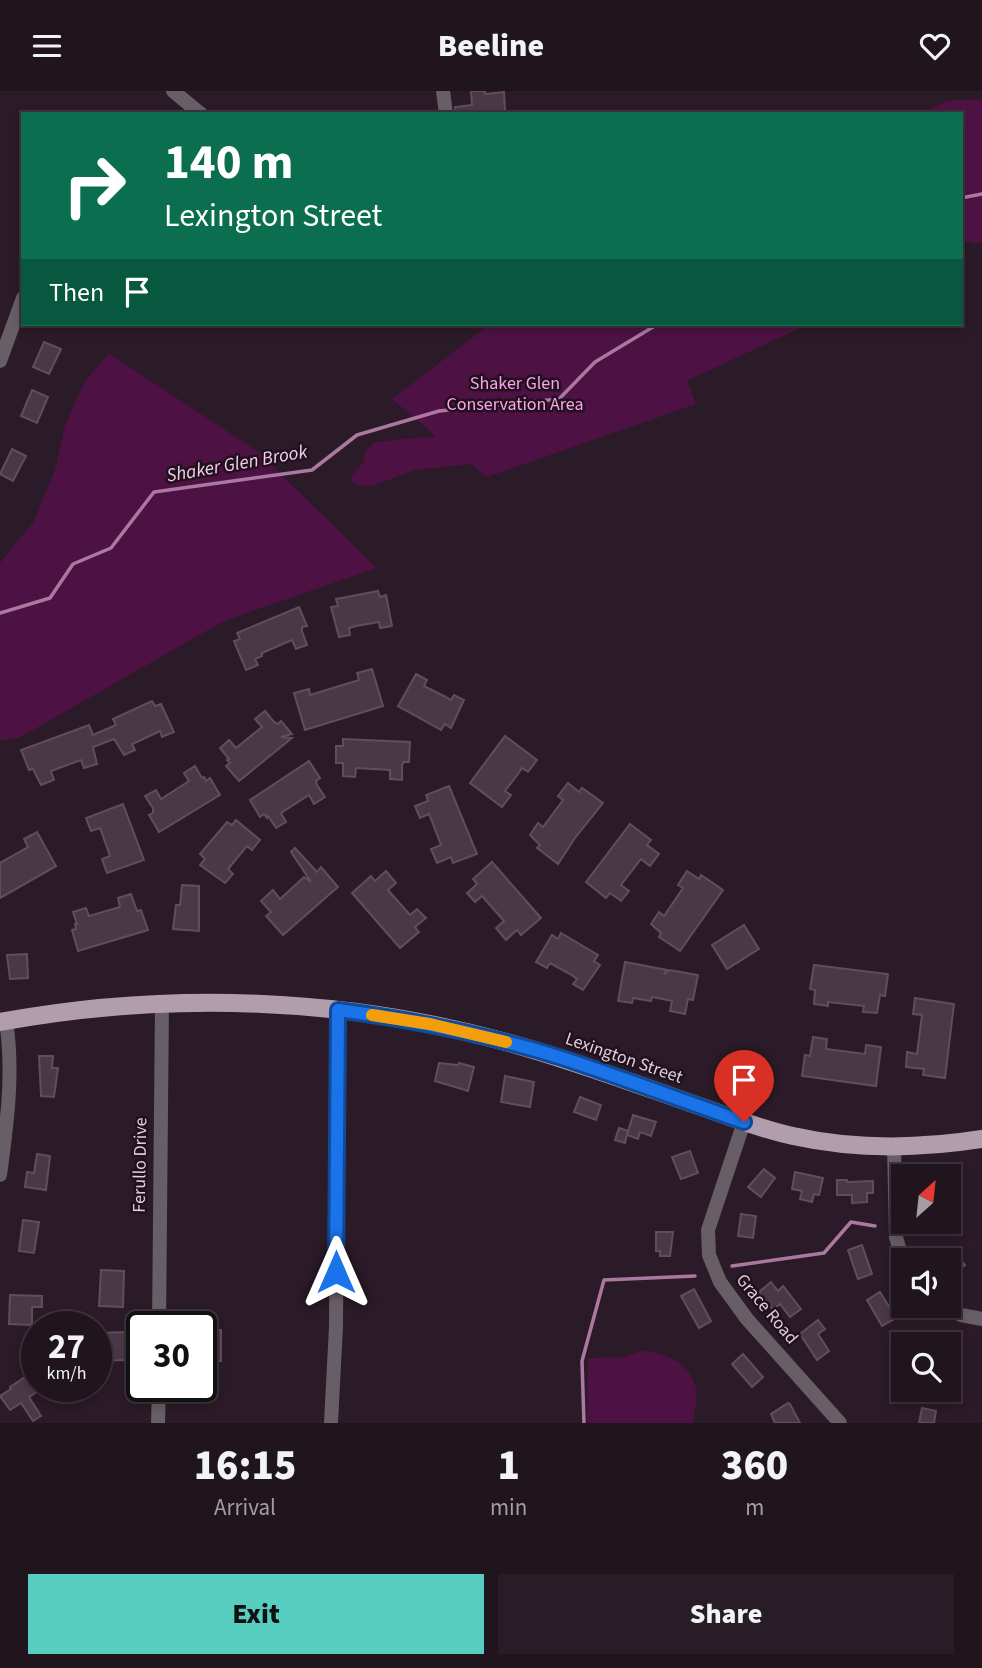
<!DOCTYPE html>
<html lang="en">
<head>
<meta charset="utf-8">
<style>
  body { margin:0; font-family:"Source Sans 3",sans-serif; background:#281d26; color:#f1f3f6; height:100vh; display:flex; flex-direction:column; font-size:26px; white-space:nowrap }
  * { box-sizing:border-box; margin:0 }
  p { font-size:23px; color:#a29ea4 }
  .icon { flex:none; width:38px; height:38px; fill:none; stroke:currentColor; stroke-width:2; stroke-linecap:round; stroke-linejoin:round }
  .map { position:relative; height:1332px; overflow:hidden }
  .drawer { display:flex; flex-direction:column; background:#20141d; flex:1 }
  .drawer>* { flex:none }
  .top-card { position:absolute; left:21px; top:21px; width:942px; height:214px; border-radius:0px; box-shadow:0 4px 10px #0003,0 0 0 2px #3d333b; background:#0b6e4f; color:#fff; overflow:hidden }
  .needle { width:46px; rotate:27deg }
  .fabs { position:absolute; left:891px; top:1073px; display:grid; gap:14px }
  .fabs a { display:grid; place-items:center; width:70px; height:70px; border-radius:0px; background:#20141d; box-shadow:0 4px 10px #0003,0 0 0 2px #3d333b; font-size:35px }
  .speed { position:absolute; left:21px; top:1220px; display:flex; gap:14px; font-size:35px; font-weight:700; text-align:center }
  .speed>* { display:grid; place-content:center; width:91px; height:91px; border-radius:50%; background:#20141d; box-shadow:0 4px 10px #0003,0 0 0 2px #3d333b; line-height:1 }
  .speed small { font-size:18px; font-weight:400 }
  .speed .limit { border:4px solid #111; border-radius:10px; background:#fff; color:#111 }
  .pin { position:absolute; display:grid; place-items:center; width:60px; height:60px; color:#fff; margin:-72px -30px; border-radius:50% 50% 50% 0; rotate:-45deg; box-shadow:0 0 7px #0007 }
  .pin .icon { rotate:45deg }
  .me { position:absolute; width:77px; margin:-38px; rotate:0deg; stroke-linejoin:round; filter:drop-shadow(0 0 5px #0008) }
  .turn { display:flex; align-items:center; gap:24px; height:147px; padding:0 28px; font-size:32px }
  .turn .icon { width:91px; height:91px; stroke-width:2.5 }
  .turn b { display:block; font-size:49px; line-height:60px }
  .then { display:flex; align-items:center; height:66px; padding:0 28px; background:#0003; gap:14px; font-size:26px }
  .eta { display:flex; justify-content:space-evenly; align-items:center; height:119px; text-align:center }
  .eta b { font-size:42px; font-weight:800; line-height:49px }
  .cta { display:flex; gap:14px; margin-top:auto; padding:14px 28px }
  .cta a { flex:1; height:80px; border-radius:0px; background:#58cec0; color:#111; font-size:28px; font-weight:800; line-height:80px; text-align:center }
  .cta a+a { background:#281d26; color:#f1f3f6 }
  header { display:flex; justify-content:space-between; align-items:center; height:91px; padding:0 28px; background:#20141d; font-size:32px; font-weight:800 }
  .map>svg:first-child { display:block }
  .green { fill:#4d1243 }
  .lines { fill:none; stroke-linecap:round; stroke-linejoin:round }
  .stream { stroke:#ab79a0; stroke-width:3.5 }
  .building { fill:#4b3847; stroke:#614d5c; stroke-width:2 }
  .minor { stroke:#685e65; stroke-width:14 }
  .primary { stroke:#b19dab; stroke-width:18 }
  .route-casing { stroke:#114b97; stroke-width:18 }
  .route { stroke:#1a73e8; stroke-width:12 }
  .slow { stroke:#f59e0b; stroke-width:12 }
  .labels { text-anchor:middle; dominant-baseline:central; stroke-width:5; stroke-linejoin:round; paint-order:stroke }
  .park-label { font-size:18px; fill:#fda1e9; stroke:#21101e }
  .street-label { font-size:18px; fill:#ddd1da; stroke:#21101e }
  .water-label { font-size:19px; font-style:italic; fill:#f5cfeb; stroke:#21101e }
</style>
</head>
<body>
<header><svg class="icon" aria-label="menu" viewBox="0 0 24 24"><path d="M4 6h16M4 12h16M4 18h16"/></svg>Beeline<svg class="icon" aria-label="heart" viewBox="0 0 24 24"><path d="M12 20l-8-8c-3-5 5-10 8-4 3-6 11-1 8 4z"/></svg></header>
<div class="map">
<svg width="982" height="1332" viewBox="0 0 982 1332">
  <rect width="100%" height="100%" fill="#2b1a27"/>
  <!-- green -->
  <g class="green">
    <path d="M982 8V152L961 151V23H921L946 10Z"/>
    <path d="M490 233H808L687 290 696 313 487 386 472 373 415 379 375 394 359 395 352 390 351 385 363 372 365 361 375 351 436 345 392 308Z"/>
    <path d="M108 262 257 360 377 477 224 530 19 647 0 649V472L34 430 55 379 65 334 84 292Z"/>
    <path d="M643 1259C665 1263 688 1270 695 1294 699 1304 694 1321 693 1332H587L588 1267 624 1266Z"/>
  </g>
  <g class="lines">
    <!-- stream -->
    <g class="stream">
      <path d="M961 107 982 103"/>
      <path d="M0 522 50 507 73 473 111 457 154 401 312 379 357 344 439 320 559 308 595 271 658 233"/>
      <path d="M732 1175 824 1162 851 1131 875 1135"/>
      <path d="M584 1332 582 1270 604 1189 695 1185"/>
    </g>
  </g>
  <!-- building -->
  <g class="building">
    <path d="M471 0H485V3L504 1 505 20 456 23 455 16 472 14Z"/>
    <path d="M44 251 61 258 49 283 33 276Z"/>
    <path d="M32 299 48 306 37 332 21 325Z"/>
    <path d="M12 358 26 365 13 390 0 383Z"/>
    <path d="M378 500 380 506 386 504 392 535 380 537 379 531 356 535 349 537 350 544 339 546 331 516 338 515 336 508Z"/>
    <path d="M299 516 307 535 302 536V540L307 554 296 558 292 549 262 562V565L255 568 258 574 246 579 234 550 240 548 237 542Z"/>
    <path d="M372 578 383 615 305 639 294 602 309 598 310 604 359 589 357 582Z"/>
    <path d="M416 583 427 589 424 595 444 605 451 609 454 604 464 609 451 637 445 633 441 639 398 615Z"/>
    <path d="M152 610 155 615 161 613 174 641 162 646 160 640 139 650 132 653 135 659 124 664 114 648 93 656 97 673 84 677 81 669 51 680 54 689 41 694 33 678 29 679 21 659 89 634 93 644 116 634 113 628Z"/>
    <path d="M265 620 274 631 278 633 281 630 292 643 281 646 292 647 239 690 226 675 230 672 227 669 229 668 220 657 229 649 236 657 262 636 255 628Z"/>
    <path d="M505 645 537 669 528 681 522 677 518 683 505 700 511 704 502 716 470 692Z"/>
    <path d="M343 648 410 651 409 671H404L402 674V689L390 688V679L356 677 355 686 343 685V672H336V655H343Z"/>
    <path d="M309 670 320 687 316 690 317 694 325 706 314 713 309 704 281 722 286 731 276 737 268 725 267 727 264 723 260 726 250 709Z"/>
    <path d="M195 675 202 687 204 686 206 690 210 687 220 704 159 741 149 724 153 722V717L145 705 156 699 161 708 189 690 184 682Z"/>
    <path d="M568 692 579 701 582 697 603 712 575 747 558 773 537 757 540 754 530 744 538 732 543 736 563 709 558 705Z"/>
    <path d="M449 695 477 763 453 772 451 766 437 772 431 758 441 754 429 723 420 727 415 715 428 710 426 704Z"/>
    <path d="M123 713 144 769 107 782 102 768 110 765 100 737 91 740 86 727Z"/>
    <path d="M236 729 260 749 252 759 247 755 228 778 233 783 225 792 200 774 205 768 200 763 227 731 232 734Z"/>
    <path d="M630 733 651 749 647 754 659 763 650 775 641 768 621 794 629 800 621 810 610 802 606 807 586 791Z"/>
    <path d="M37 741 56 775 0 807V772L28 756 24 748Z"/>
    <path d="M295 757 317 781 321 776 338 796 283 844 266 825 271 821 261 810 273 799 280 808 304 786 311 791 291 761Z"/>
    <path d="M492 771 541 827 521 844 517 839 506 849 496 837 504 830 482 805 475 811 467 802 477 793 473 788Z"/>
    <path d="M386 780 396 792 388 799 410 824 417 818 426 827 415 836 419 841 400 857 352 802 371 785 375 790Z"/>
    <path d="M687 780 699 788 701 784 723 799 680 860 659 846 661 842 651 833 659 821 664 825 683 797 678 794Z"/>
    <path d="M182 794 199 795V840L173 838 176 814H180Z"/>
    <path d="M131 803 137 820 141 819 148 839 78 860 72 839 76 838 75 833H77L73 821 86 817 89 825 120 816 118 807Z"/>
    <path d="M744 834 759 858 727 878 712 854Z"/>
    <path d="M561 842 598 864 594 870 600 874 583 899 573 893 577 888 570 883 550 872 547 877 536 871 552 844 558 848Z"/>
    <path d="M27 863 28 887 10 888 7 864Z"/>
    <path d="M625 871 667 879 664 883 670 879 698 884 693 909 688 908 685 923 670 920 672 910 652 906 651 910 633 907 632 912 618 910Z"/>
    <path d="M814 874 888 883 885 905 880 904 877 922 863 921 864 915 828 911V915L814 913 815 899 810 898Z"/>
    <path d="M915 907 954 913 945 987 923 984 924 978 906 976 907 961 917 963 922 924 913 923Z"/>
    <path d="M813 946 827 948 826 958 865 963 866 954 881 956 876 995 802 985 805 964 810 965Z"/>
    <path d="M39 965H53L52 977H58L54 1006 41 1005Z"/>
    <path d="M439 972 458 974 459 972 474 976 468 1000 435 990Z"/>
    <path d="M505 985 534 991 530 1016 501 1011Z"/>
    <path d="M580 1006 601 1014 596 1029 574 1021Z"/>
    <path d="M633 1024 656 1031 651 1045 640 1041 638 1048 627 1044Z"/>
    <path d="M619 1037 628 1040 625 1052 615 1049Z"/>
    <path d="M690 1060 698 1082 681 1088 672 1066Z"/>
    <path d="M37 1063 50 1065 46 1099 25 1096 27 1081 34 1082Z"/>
    <path d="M764 1078 775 1087 761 1106 748 1096Z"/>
    <path d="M795 1081 823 1087 819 1104 814 1103 812 1111 800 1108 802 1100 792 1098Z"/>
    <path d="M950 1086H962V1109H948Z"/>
    <path d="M837 1089H847V1091L873 1090V1102H867V1111L852 1112V1104H837Z"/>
    <path d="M741 1123 756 1125 753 1147 738 1145Z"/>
    <path d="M23 1129 39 1131 34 1162 19 1160Z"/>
    <path d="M656 1141H673L670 1165H660V1160H656Z"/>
    <path d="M862 1154 872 1183 858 1188 848 1159Z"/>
    <path d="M955 1162 965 1174 948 1188V1168Z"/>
    <path d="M101 1179 124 1180 123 1216 99 1215Z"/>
    <path d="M771 1191 778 1200 783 1195 801 1218 790 1226 780 1213 773 1219 759 1201Z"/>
    <path d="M694 1198 711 1230 699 1237 681 1205Z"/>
    <path d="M880 1201 896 1227 882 1235 867 1209Z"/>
    <path d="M10 1204 42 1205V1216H32V1234L9 1233Z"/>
    <path d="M818 1229 825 1238 818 1243 829 1260 817 1269 800 1243Z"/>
    <rect x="201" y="1239" width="20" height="31"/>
    <path d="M126 1241 127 1269 96 1270V1242Z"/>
    <path d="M743 1263 763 1286 752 1296 732 1273Z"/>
    <path d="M37 1278V1301L29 1306 41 1325 33 1330 21 1312 10 1319 0 1305 11 1298 10 1296Z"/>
    <path d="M788 1312 790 1313 800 1332H775L771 1323Z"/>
    <path d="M922 1317 936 1320 934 1332H919Z"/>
  </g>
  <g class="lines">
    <!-- minor -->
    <g class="minor">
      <path d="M173 0 201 23"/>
      <path d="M443 0 446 23"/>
      <path d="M0 270 23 207"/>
      <path d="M744 1031 708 1139 709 1164 720 1191 747 1228 840 1332"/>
      <path d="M894 1056 896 1146 903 1171"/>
      <path d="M0 1084C7 1033 14 981 6 930"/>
      <path d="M941 1214 961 1224 982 1228"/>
      <path d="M159 1236 162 913"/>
      <path d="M158 1332 159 1295"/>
      <path d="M331 1332 336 1235 338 919"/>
    </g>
    <!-- primary -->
    <path class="primary" d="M0 931C169 900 347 906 513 953 574 970 633 992 693 1013 726 1024 759 1038 793 1045 856 1059 919 1058 982 1048"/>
  </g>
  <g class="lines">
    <!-- route casing -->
    <g class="route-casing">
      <path id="route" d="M336 1181 338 919C414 929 489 944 562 967 623 987 683 1010 744 1031"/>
    </g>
    <!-- route -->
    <use href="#route" class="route"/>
    <!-- slow -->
    <path class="slow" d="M372 924 430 933 506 951"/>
  </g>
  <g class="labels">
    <!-- park labels -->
    <g class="park-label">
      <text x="515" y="292">Shaker Glen<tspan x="515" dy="21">Conservation Area</tspan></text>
    </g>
    <!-- street labels -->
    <g class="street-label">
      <text transform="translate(624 967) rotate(19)">Lexington Street</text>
      <text transform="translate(140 1074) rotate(-89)">Ferullo Drive</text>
      <text transform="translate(767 1218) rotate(50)">Grace Road</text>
    </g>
    <!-- water labels -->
    <g class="water-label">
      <text transform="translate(237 373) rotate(-10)">Shaker Glen Brook</text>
    </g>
  </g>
</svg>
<div class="fabs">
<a><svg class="needle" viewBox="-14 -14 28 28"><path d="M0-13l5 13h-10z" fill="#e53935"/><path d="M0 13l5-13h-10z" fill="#a29ea4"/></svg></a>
<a><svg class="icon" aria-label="sound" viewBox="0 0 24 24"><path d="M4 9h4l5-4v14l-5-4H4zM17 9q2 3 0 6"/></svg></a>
<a><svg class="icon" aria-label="search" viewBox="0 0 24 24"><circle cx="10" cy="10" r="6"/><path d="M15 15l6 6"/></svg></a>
</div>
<div class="speed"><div>27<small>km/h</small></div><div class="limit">30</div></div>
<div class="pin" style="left:744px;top:1031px;background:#d93025"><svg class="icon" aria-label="arrive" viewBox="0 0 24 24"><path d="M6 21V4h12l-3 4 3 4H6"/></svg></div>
<svg class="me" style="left:336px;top:1181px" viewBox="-20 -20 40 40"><path d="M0-17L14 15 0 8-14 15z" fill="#1a73e8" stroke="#fff" stroke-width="4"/></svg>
<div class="top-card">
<div class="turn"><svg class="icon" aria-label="right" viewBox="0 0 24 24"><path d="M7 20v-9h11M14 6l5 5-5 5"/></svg><div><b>140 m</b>Lexington Street</div></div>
<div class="then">Then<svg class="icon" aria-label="arrive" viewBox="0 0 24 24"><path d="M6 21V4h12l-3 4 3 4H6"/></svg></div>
</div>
</div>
<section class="drawer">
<div class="eta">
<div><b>16:15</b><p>Arrival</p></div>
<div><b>1</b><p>min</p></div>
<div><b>360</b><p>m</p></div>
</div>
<div class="cta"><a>Exit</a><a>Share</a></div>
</section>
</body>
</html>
